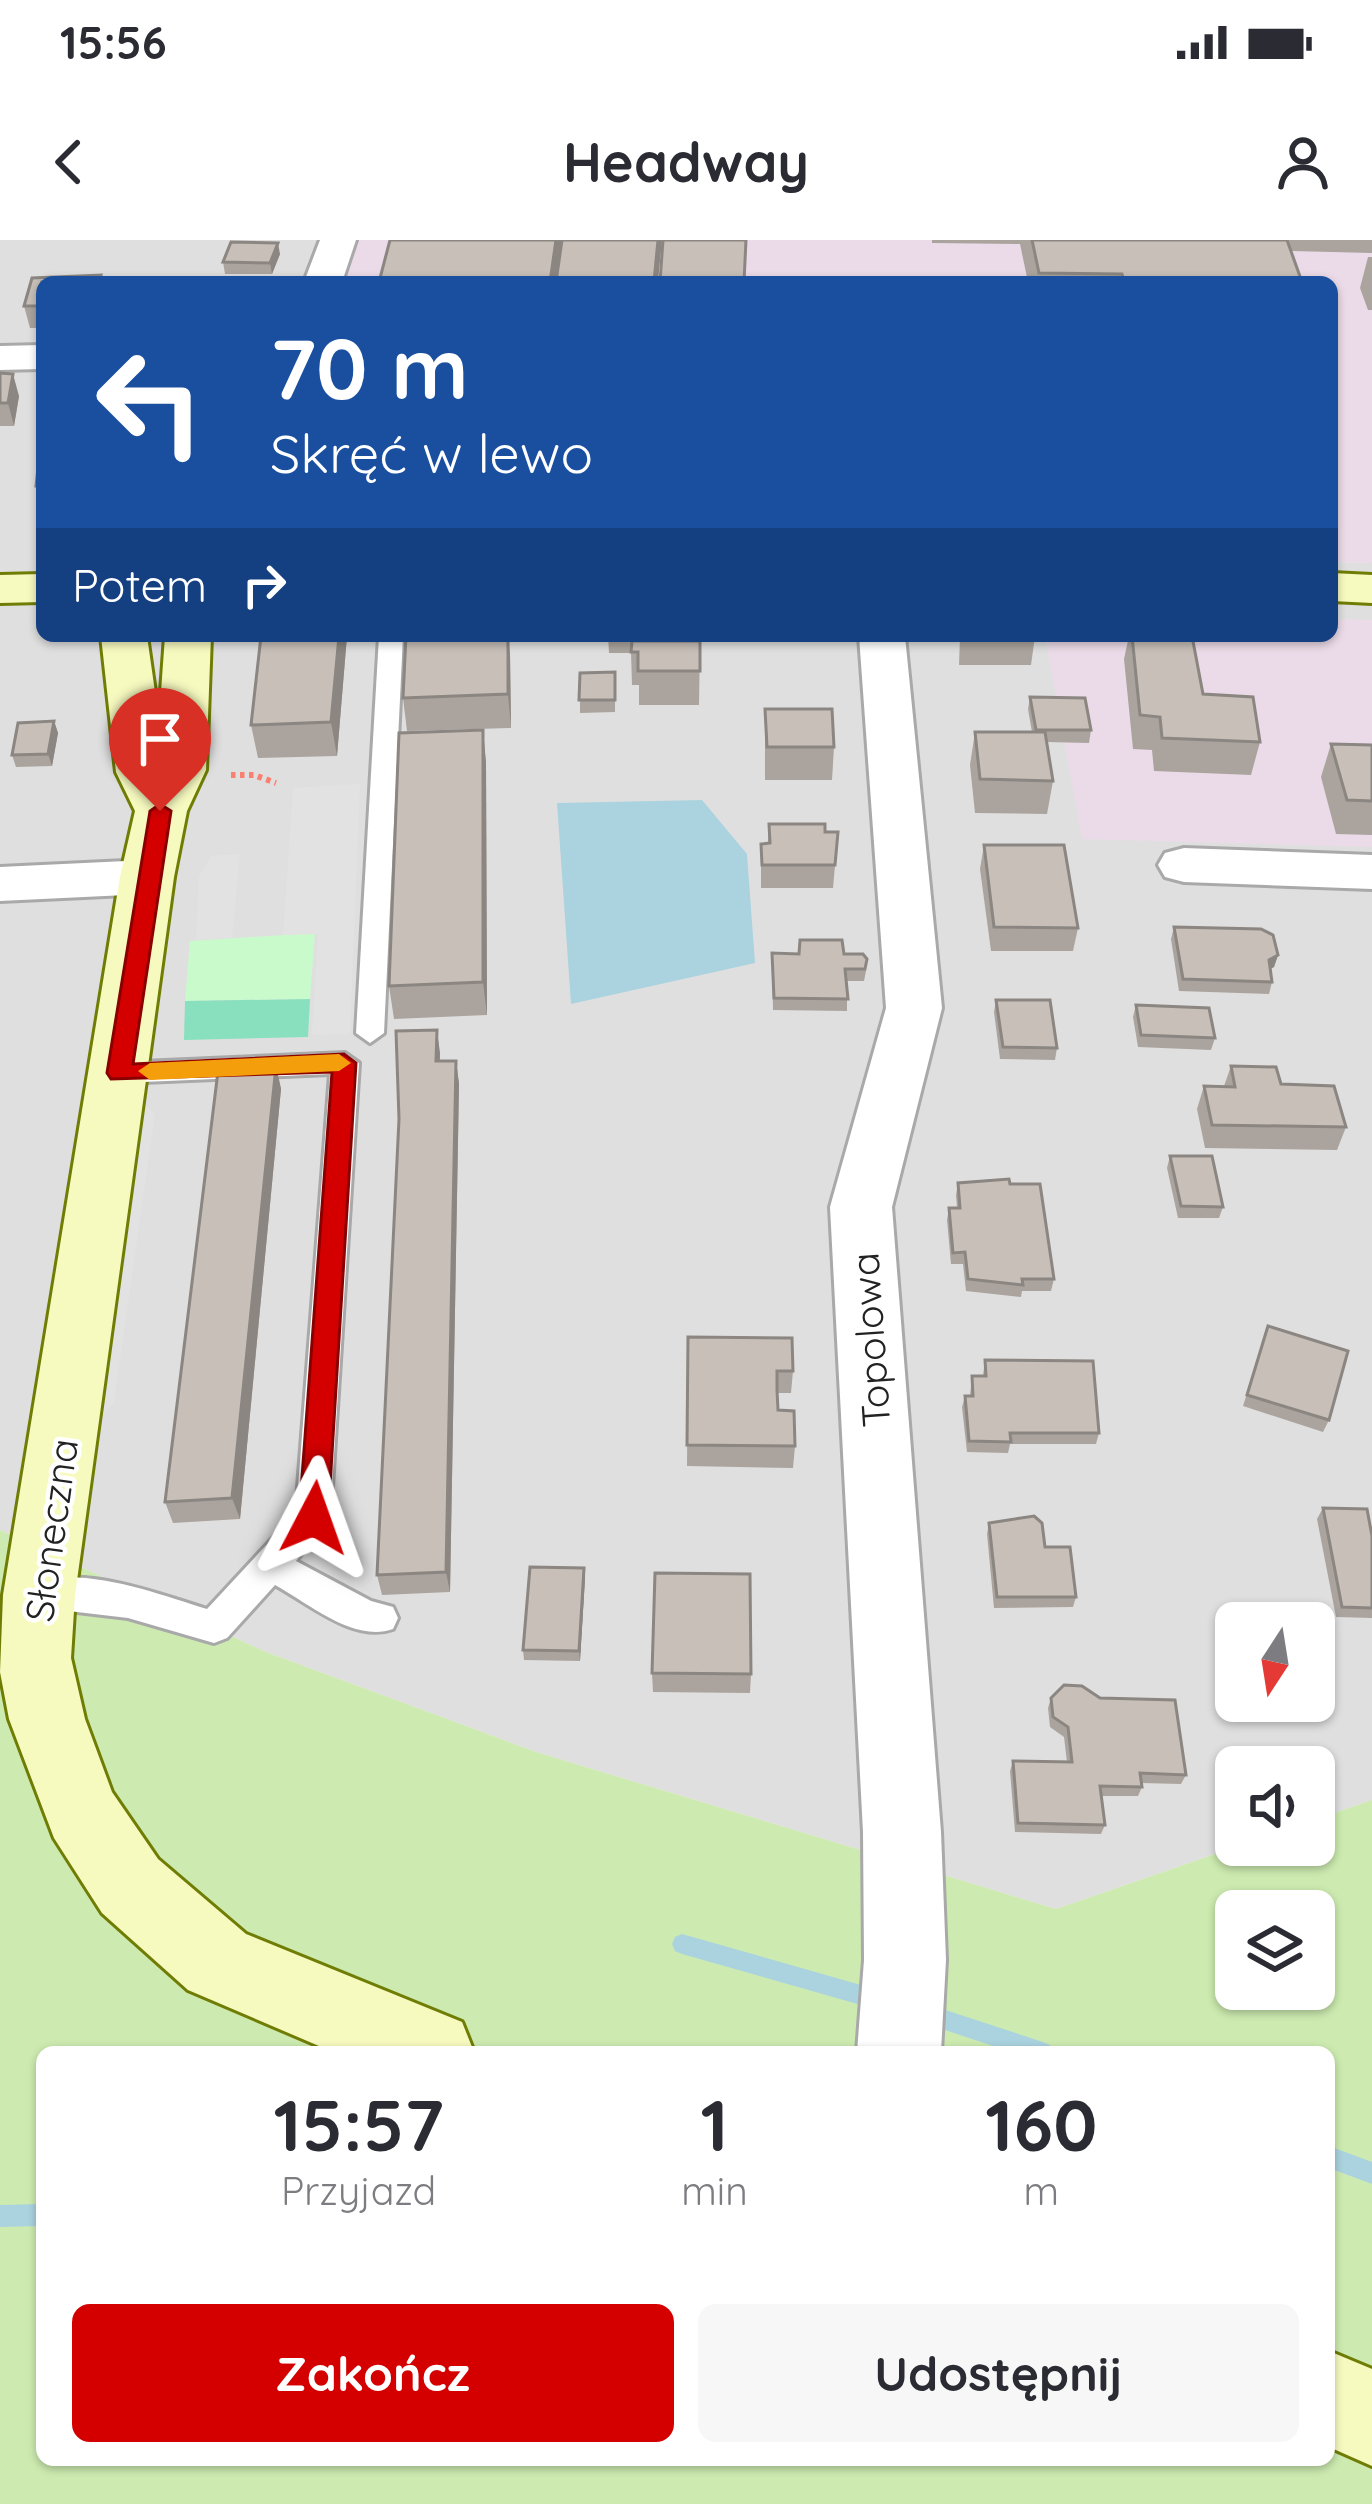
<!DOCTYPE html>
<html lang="pl">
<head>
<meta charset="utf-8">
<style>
  body { margin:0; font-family:Quicksand,sans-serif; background:#f7f7f7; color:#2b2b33; height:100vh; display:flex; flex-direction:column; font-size:45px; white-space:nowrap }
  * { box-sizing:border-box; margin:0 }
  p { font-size:39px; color:#7c7c81 }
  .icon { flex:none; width:66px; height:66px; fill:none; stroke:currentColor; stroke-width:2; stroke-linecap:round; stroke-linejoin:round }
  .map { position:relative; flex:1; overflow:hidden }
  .panel { position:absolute; left:36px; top:1806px; width:1299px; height:420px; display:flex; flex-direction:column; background:#fff; border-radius:18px; box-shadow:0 3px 9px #0004 }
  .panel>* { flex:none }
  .banner { position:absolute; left:36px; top:36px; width:1302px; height:366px; border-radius:18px; box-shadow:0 3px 9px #0004; background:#1a4fa0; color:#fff; overflow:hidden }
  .needle { width:78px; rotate:192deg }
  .controls { position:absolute; left:1215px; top:1362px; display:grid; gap:24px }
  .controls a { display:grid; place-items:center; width:120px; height:120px; border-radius:18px; background:#fff; box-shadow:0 3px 9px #0004; font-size:60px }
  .pin { position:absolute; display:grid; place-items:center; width:102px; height:102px; color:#fff; margin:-123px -51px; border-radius:50% 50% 50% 0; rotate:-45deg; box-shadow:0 0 12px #0007 }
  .pin .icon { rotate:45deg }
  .me { position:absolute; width:132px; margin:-66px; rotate:4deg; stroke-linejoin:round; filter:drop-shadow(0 0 9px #0008) }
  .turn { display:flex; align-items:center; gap:42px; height:252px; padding:0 36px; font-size:54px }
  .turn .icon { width:156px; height:156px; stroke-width:2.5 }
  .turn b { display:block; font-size:84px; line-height:102px }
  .then { display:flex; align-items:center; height:114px; padding:0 36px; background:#0003; gap:24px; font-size:45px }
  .eta { display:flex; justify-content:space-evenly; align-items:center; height:204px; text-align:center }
  .eta b { font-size:72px; font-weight:700; line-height:84px }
  .button { display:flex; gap:24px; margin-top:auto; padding:24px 36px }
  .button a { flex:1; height:138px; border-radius:18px; background:#d40000; color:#fff; font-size:48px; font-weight:700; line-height:138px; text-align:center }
  .button a+a { background:#f7f7f7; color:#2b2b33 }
  .status { display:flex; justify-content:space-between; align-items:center; height:84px; padding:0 60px; background:#fff; direction:ltr }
  .status svg { height:33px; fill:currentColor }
  header { display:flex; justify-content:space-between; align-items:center; height:156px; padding:0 36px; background:#fff; font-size:54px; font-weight:700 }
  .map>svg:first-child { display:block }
  .residential { fill:#e0dfdf; fill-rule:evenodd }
  .industrial { fill:#ebdbe8 }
  .grass { fill:#cdebb0; fill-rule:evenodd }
  .park { fill:#c8facc }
  .pitch { fill:#88e0be }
  .parking { fill:#e2e2e2 }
  .water { fill:#aad3df }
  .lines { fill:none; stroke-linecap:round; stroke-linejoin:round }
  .stream { fill:#aad3df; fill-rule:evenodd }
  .lane-casing { stroke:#a9a9a9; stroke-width:6 }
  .street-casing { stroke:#a9a9a9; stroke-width:6 }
  .secondary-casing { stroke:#707d05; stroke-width:6 }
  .path { stroke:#fa8072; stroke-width:6; stroke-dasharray:4.5 4.5; stroke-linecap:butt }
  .lane { fill:#fff; fill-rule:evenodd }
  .street { fill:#fff; fill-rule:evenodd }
  .secondary { fill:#f7fabf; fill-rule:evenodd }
  .wall { fill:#aba49e }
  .shaded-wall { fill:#8b8681 }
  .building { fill:#c7bfb8; stroke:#8b8681; stroke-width:3 }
  .route { fill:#d40000; stroke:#8a0000; stroke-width:3 }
  .slow { fill:#f59e0b }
  .labels { text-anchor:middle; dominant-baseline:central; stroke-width:9; stroke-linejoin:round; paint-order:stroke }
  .street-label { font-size:39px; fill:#222; stroke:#fff }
</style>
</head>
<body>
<div class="status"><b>15:56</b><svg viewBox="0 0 49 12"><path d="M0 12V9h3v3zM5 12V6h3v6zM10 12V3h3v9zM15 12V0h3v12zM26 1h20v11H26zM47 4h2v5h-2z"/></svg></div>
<header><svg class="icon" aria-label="back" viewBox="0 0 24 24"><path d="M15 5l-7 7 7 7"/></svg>Headway<svg class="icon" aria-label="person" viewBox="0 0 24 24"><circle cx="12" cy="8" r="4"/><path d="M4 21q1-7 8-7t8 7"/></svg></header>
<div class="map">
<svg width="1372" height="2264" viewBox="0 0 1372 2264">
  <rect width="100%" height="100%" fill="#f2efe9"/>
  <!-- residential -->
  <path class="residential" d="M0 0H354L342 42H42V396H1332V322L1372 323V1560L1314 1580V1527H1236V1605H1241L1056 1669 536 1512 266 1412 0 1290ZM1236 1383H1314V1461H1236Z"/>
  <!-- industrial -->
  <g class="industrial">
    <path d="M355 0H1372V323L1332 322V42H342Z"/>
    <path d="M1332 379 1372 380V607L1082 599 1045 396H1332Z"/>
  </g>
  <!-- grass -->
  <path class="grass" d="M0 1290 266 1412 536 1512 1056 1669 1241 1605H1314V1580L1372 1560V2264H0ZM1236 1671H1314V1749H1236ZM42 1812H1329V2220H42Z"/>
  <!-- park -->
  <path class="park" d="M315 693 310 759 185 761 190 701Z"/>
  <!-- pitch -->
  <path class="pitch" d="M310 759 308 797 184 800 185 761Z"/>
  <!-- parking -->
  <g class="parking">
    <path d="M360 544 350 794 312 795 318 694 283 695 293 548Z"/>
    <path d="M240 614 232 698 196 700 199 636 211 616Z"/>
    <path d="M141 861 155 873 114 1162 91 1188Z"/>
  </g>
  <!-- water -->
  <path class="water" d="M702 560 747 614 755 723 571 764 557 563Z"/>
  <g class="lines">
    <!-- stream -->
    <g class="stream">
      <path d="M682 1694 882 1751 889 1754 892 1761 889 1768 882 1771 682 1714 675 1711 672 1704 675 1697Z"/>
      <path d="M924 1763 1043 1802 1050 1805 1053 1812H1011L924 1783 917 1780 914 1773 917 1766Z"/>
      <path d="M1329 1906 1372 1922V1944L1329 1928Z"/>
      <path d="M42 1964V1986L0 1987V1965Z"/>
    </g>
    <!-- lane casing -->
    <g class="lane-casing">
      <g id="lane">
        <path d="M379 396H403L384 793 370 803 356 793Z"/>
        <path d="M345 813 359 823 330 1278 296 1321 371 1361 393 1367 398 1378 393 1389C354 1403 308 1363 275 1345L227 1398 214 1403 128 1378 26 1366 21 1355 26 1344C81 1324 155 1353 207 1369L296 1273 330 834 119 843 104 833 119 823Z"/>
      </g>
    </g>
    <!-- street casing -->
    <g class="street-casing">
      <g id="street">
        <path d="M320 0H356L342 42H304Z"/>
        <path d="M42 105V129L0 130V106Z"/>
        <path d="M859 396H905L942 768 892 967 941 1592 946 1720 941 1812H857L864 1720 863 1592 830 967 886 768Z"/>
        <path d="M1184 608 1372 615V649L1184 642 1165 637 1158 625 1165 613Z"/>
        <path d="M147 620 166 625 174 637 166 649 147 654 0 661V627Z"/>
      </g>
    </g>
    <!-- secondary casing -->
    <g class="secondary-casing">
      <g id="secondary">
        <path d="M1332 333 1372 335V363L1332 361Z"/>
        <path d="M42 334V362L0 363V335Z"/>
        <path d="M101 396H147L159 480 165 396H211L206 530 187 571 174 637 75 1355 71 1418 85 1479 112 1552 158 1619 246 1694 462 1782 474 1812H333L188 1750 102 1673 54 1598 9 1479 0 1432 3 1355 120 637 135 571 116 532Z"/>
        <path d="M1329 2111 1372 2129V2226L1329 2207Z"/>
      </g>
    </g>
    <!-- path -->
    <path class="path" d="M231 535H254L276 543"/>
    <!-- lane -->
    <use href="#lane" class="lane"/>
    <!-- street -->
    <use href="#street" class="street"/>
    <!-- secondary -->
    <use href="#secondary" class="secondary"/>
  </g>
  <!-- wall -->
  <g class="wall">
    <path d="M932 0H1372V13L1291 11 1302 42H1028L1020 4 932 3Z"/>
    <path d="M280 14 272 34H225L223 22Z"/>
    <path d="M1368 17H1372V70H1368L1360 48Z"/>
    <path d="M42 42V88H30L24 66Z"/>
    <path d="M0 133 19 156 14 186H0Z"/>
    <path d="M42 210V258L39 257 36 246Z"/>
    <path d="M261 396H347L337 516 258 518 251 485Z"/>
    <path d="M608 396H663V400L700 401 699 465H639V445H632L631 413H609Z"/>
    <path d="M960 396H1035L1031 425H959Z"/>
    <path d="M1129 396H1192L1203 454 1260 502 1251 535 1154 531 1152 510 1133 509 1124 419Z"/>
    <path d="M510 414 511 488 407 491 403 458Z"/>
    <path d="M615 432V472L580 473V433Z"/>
    <path d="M1030 457 1091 490 1089 503 1047 502 1053 541 1047 574 975 573 970 525 975 492H1032L1028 469Z"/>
    <path d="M765 469 834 507 832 540H765Z"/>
    <path d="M54 481 58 493 52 526 16 527 12 515Z"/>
    <path d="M483 490 486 523 487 775 394 779 389 746Z"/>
    <path d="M1331 504 1372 505V595L1336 594 1321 537Z"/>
    <path d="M769 584 838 592 833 648H761V604L768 603Z"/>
    <path d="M984 605 1078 688 1073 711H991L980 629Z"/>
    <path d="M1174 687 1278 715 1274 727 1270 729 1272 742 1269 754 1179 751 1171 699Z"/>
    <path d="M772 713 863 714 866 731 864 741H847V771L773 770Z"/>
    <path d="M996 760 1057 808 1055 820 1000 819 994 772Z"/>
    <path d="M1136 765 1215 798 1211 810 1138 807 1133 777Z"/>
    <path d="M437 790 440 821H456L459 844 450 1352 382 1355 377 1335Z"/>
    <path d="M255 821 256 827 276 826 281 849 240 1279 173 1283 165 1262Z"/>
    <path d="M1231 826 1281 844 1346 887 1337 910 1205 908 1197 869 1204 846H1224Z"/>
    <path d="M1170 916 1223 967 1219 978H1178L1167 928Z"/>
    <path d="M958 943 1010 944 1054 1039 1051 1051H1022L1021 1057 966 1051 963 1024H951L947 980 949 968H957L956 955Z"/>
    <path d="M1268 1086 1329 1180 1323 1192 1243 1166Z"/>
    <path d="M688 1097 793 1131 791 1153H778V1170L795 1206 793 1228 687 1226Z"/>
    <path d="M985 1120 1099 1193 1096 1204H1010L1008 1213 967 1212 962 1167 965 1156H970L972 1136H983Z"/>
    <path d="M1323 1268 1371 1288 1372 1286V1378L1336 1377 1317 1279Z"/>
    <path d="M989 1283 1076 1357 1073 1367 994 1368 987 1294Z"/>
    <path d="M585 1338 580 1421 524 1420 523 1410Z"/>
    <path d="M652 1433 751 1434 750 1453 653 1452Z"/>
    <path d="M1051 1458 1186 1535 1181 1544 1141 1543 1142 1547 1138 1556H1102L1105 1585 1101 1594 1015 1592 1010 1531 1013 1521 1067 1522 1064 1497 1050 1487 1048 1468Z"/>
  </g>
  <!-- shaded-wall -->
  <g class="shaded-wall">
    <path d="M556 0H564L557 42H550Z"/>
    <path d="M658 0H662L658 42H654Z"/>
    <path d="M278 3 280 14 272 34 270 23Z"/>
    <path d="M13 134 19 156 14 186 8 163Z"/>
    <path d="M339 396H347L337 516 331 482Z"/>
    <path d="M508 396 510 414 511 488 508 454Z"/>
    <path d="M54 481 58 493 52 526 48 514Z"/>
    <path d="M483 490 486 523 487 775 483 742Z"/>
    <path d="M1278 715 1274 727 1265 732 1269 720Z"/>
    <path d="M437 790 440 813 439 845 436 821Z"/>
    <path d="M456 821 459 844 450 1352 446 1332Z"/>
    <path d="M276 826 281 849 240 1279 232 1258Z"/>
    <path d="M584 1328 585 1338 580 1421 579 1411Z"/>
  </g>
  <!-- building -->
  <g class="building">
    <path d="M390 0H556L550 42H379Z"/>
    <path d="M562 0H658L654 42H556Z"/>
    <path d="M663 0H746L744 42H660Z"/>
    <path d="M1032 0H1287L1302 42H1124L1122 34 1039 33Z"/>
    <path d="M231 2 278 3 270 23 223 22Z"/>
    <path d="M101 35 99 42H42V66H24L32 38Z"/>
    <path d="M0 133 13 134 8 163H0Z"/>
    <path d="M40 210H42V246H36Z"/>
    <path d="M261 396H339L331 482 251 485Z"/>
    <path d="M406 396H508V454L403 458Z"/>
    <path d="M1132 396H1192L1203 454 1253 457 1260 502 1162 498 1160 477 1140 475Z"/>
    <path d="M632 401H700V431H638V412H631Z"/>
    <path d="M615 432V460H579L580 433Z"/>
    <path d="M1030 457 1085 458 1091 490H1036Z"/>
    <path d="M765 469H832L834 507H767Z"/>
    <path d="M54 481 48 514 12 515 18 483Z"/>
    <path d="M483 490V742L389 746 399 493Z"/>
    <path d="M975 492H1045L1053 541 980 539Z"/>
    <path d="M1331 504 1372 505V561L1347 560Z"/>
    <path d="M769 584H825V592H838L835 625H762L761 604 770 603Z"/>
    <path d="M984 605H1064L1078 688 994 687Z"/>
    <path d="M1174 687 1261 689 1273 695 1278 715 1269 720 1272 742 1183 739Z"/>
    <path d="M800 700H842L844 714H863L867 719 865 729H845L848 759 774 758 772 713 799 714Z"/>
    <path d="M996 760H1050L1057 808 1003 807Z"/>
    <path d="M1136 765 1209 768 1215 798 1141 795Z"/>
    <path d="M437 790 436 821H456L446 1332 377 1335 399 879 396 791Z"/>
    <path d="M255 821 254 827 276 826 232 1258 165 1262 219 823Z"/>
    <path d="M1231 826 1276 827 1281 844 1334 846 1346 887 1212 885 1204 846 1235 847Z"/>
    <path d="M1170 916H1212L1223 967 1181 966Z"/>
    <path d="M1009 939 1010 944H1040L1054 1039H1022L1023 1045 968 1039 965 1012 953 1013 949 968H960L958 943Z"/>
    <path d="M1268 1086 1348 1111 1329 1180 1247 1155Z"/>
    <path d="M688 1097 792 1098 793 1131H777V1150L778 1170 794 1171 795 1206 687 1205Z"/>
    <path d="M985 1120 1093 1121 1099 1193H1010L1011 1202 969 1201 965 1156H973L972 1136H986Z"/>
    <path d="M1323 1268 1367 1269 1372 1296V1368L1342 1367Z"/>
    <path d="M1034 1276 1042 1283 1045 1307H1070L1076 1357H997L989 1283Z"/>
    <path d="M530 1327 584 1328 579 1411 523 1410Z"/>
    <path d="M655 1333 750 1334 751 1434 652 1433Z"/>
    <path d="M1064 1445 1082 1446 1100 1458 1175 1460 1186 1535 1140 1533 1142 1547 1100 1546 1105 1585 1018 1583 1013 1521 1072 1522 1068 1487 1053 1477 1051 1458Z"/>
  </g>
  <!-- route -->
  <path class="route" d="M160 564 171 571 133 824 344 814 356 823 328 1278 324 1287H303L299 1278 332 832 111 839 107 833 150 571Z"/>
  <!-- slow -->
  <path class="slow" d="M339 814 351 823 339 831 150 840 138 831 150 823Z"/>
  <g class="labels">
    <!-- street labels -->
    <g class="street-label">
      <text transform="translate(870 1100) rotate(-94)">Topolowa</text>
      <text transform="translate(51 1290) rotate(-82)">Słoneczna</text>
    </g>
  </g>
</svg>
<div class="controls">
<a><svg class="needle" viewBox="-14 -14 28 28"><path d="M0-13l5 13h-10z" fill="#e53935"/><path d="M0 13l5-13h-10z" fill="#7c7c81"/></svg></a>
<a><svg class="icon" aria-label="sound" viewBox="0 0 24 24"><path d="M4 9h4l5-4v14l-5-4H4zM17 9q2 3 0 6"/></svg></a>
<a><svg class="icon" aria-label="layers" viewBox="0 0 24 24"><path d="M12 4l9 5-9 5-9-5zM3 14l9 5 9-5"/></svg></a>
</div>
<div class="pin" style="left:160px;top:571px;background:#d93025"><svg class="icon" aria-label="arrive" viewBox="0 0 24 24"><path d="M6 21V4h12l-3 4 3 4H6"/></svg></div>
<svg class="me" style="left:314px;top:1278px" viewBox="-20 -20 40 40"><path d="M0-17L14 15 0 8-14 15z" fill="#d40000" stroke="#fff" stroke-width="4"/></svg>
<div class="banner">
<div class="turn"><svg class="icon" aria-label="left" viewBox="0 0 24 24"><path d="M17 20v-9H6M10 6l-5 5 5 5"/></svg><div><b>70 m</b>Skręć w lewo</div></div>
<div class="then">Potem<svg class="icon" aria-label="right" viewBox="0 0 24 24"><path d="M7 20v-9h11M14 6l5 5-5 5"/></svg></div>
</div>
<section class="panel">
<div class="eta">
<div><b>15:57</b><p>Przyjazd</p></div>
<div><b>1</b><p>min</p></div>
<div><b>160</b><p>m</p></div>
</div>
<div class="button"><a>Zakończ</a><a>Udostępnij</a></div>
</section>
</div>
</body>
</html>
